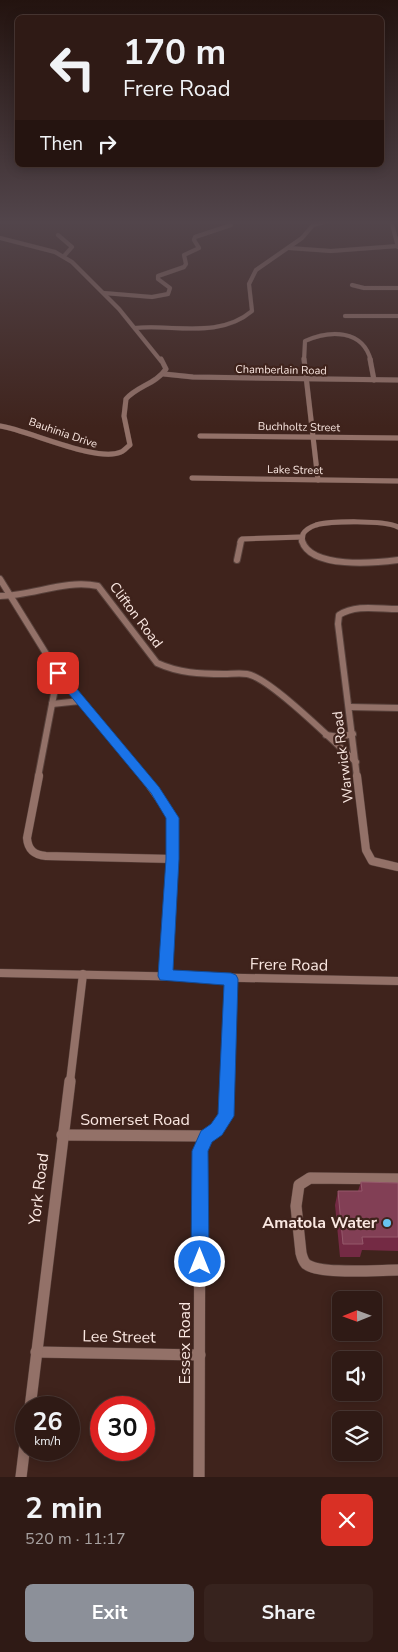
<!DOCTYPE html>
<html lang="en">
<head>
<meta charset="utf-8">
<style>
  body { margin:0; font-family:"Nunito Sans",sans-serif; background:#37231e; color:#f1f3f6; height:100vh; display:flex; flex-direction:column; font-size:19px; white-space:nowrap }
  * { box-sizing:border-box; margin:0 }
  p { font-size:16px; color:#a7a1a0 }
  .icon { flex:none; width:28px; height:28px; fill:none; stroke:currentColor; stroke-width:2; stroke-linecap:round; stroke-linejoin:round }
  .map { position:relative; height:1477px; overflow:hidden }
  .sheet { display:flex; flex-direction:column; background:#2f1a15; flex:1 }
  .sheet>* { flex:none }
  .top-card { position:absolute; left:15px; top:15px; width:369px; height:152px; border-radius:8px; box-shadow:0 2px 12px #0003,0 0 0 1px #4a3834; background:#2f1a15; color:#f1f3f6; overflow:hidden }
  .needle { width:32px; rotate:269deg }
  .tools { position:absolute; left:332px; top:1291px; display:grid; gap:10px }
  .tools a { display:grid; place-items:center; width:50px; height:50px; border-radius:8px; background:#2f1a15; box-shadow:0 2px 12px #0003,0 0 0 1px #4a3834; font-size:25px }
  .speed { position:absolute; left:15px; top:1396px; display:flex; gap:10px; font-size:25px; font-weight:700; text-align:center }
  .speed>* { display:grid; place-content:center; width:65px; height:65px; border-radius:50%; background:#2f1a15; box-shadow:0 2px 12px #0003,0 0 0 1px #4a3834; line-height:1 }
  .speed small { font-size:12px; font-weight:400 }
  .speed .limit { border:8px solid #d22; background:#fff; color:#111 }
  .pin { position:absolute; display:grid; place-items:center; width:42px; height:42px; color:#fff; margin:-21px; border-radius:10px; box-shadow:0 2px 8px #0006 }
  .me { position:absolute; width:55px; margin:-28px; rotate:0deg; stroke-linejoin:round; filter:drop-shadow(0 0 4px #0008) }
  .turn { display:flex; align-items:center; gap:18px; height:105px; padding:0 25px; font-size:22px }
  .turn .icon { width:65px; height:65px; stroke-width:2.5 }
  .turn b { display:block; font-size:35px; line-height:42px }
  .then { display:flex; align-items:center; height:48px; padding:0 25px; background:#0003; gap:10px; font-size:19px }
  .round { display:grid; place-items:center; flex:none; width:52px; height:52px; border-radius:8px; background:#37231e }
  .head { display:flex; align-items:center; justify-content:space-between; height:85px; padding:0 25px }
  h1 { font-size:30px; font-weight:700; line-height:38px }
  .button { display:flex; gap:10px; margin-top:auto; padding:10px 25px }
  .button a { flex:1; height:58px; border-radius:8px; background:#8c9099; color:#fff; font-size:20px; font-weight:700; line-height:58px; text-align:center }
  .button a+a { background:#37231e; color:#f1f3f6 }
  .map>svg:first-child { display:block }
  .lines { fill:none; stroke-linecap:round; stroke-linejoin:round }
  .street-far4-casing { stroke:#58413b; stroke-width:4.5 }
  .street-far3-casing { stroke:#58413b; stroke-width:5.5 }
  .street-far2-casing { stroke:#58413b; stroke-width:8 }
  .street-far1-casing { stroke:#58413b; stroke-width:9 }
  .street-casing { stroke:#58413b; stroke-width:12 }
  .street-far4 { stroke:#937168; stroke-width:4 }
  .street-far3 { stroke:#937168; stroke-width:5 }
  .street-far2 { stroke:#937168; stroke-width:6 }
  .street-far1 { stroke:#937168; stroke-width:8 }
  .street { stroke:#937168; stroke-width:11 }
  .wall { fill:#742a44 }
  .building { fill:#823f55; stroke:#95596b }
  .route { fill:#1a73e8; stroke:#114b97 }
  .poi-dot { fill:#68c4f0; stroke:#3f231c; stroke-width:2 }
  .labels { text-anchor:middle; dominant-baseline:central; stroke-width:4.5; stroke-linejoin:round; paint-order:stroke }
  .far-street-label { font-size:11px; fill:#fae7e1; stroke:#3f231c }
  .street-label { font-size:14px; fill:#fae7e1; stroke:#3f231c }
  .near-street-label { font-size:16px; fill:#fae7e1; stroke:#3f231c }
  .near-poi-label { font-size:16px; font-weight:bold; fill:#fae7e1; stroke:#3f231c; text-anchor:end }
</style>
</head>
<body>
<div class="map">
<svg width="398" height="1477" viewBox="0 0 398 1477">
  <rect width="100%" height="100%" fill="#3f231c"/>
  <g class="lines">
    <!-- street-far4 casing -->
    <g class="street-far4-casing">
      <g id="street-far4">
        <path d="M393 220 392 224 398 247"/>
        <path d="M58 235 72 247 64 256"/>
        <path d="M0 238 55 252 72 262 119 309 161 361"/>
        <path d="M289 248 331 251 398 246"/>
        <path d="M352 285 364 288H398"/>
        <path d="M104 293 152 297 168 294 170 288 158 279V276L184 267 186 264 184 255 199 248 194 240 195 237 231 225 229 220"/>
        <path d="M345 316H398"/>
        <path d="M135 328C174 324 219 339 252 311L249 284 256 270 302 238 313 225 331 220"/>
        <path d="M304 361 305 341C330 330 363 329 371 361"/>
      </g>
    </g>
    <!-- street-far3 casing -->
    <g class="street-far3-casing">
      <g id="street-far3">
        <path d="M304 359 318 480"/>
        <path d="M370 359 374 380"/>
        <path d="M164 374 193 377 398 380"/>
        <path d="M0 426C28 430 97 463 121 452 124 451 127 447 130 445L124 416 126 399C137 386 156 384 166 369L161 359"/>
        <path d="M200 436 398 438"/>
        <path d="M192 478 398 481"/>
        <path d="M240 542 242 539 302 537"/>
        <path d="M302 542 303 534C306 529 310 527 316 525 331 521 384 520 398 527"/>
      </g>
    </g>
    <!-- street-far2 casing -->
    <g class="street-far2-casing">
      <g id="street-far2">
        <path d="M302 541C311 569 375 563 398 560"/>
        <path d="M237 560 241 541"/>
        <path d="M0 579 58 673 144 777"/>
        <path d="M0 596C33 596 65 579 98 586L157 663C179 673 200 674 224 674 231 674 240 673 247 674 269 677 336 744 356 762"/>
        <path d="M52 704 80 701"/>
        <path d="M350 707 398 708"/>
        <path d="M326 735 339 737 353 734"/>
        <path d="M38 777 58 673"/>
        <path d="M357 777 338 624 339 615C356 604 378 609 398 609"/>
      </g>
    </g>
    <!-- street-far1 casing -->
    <g class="street-far1-casing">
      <g id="street-far1">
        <path d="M39 776 27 838C28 850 34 855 46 856L173 859"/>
        <path d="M143 776 173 818V859L165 976"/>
        <path d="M357 776 366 850 372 861 398 867"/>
        <path d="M0 973 398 981"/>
        <path d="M70 1082 83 974"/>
        <path d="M227 1082 231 979"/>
      </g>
    </g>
    <!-- street casing -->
    <g class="street-casing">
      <g id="street">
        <path d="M62 1135 208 1136"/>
        <path d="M398 1179 310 1178 299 1185 296 1206 301 1253C302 1257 303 1261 306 1264 320 1275 379 1270 398 1270"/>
        <path d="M36 1352 200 1355"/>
        <path d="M30 1408 70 1081"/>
        <path d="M21 1477 26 1436"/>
        <path d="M199 1477 200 1151 205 1141 226 1116 227 1081"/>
      </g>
    </g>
    <!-- street-far4 -->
    <use href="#street-far4" class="street-far4"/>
    <!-- street-far3 -->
    <use href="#street-far3" class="street-far3"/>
    <!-- street-far2 -->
    <use href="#street-far2" class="street-far2"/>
    <!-- street-far1 -->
    <use href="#street-far1" class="street-far1"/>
    <!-- street -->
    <use href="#street" class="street"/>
  </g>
  <!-- wall -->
  <path class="wall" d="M361 1182 398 1183V1251L362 1250 360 1257H340L335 1205 338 1191H358Z"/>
  <!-- building -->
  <path class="building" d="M361 1182 398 1183V1237H362L363 1244H343L338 1191H362Z"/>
  <!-- sky -->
  <linearGradient id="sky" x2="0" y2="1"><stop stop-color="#23130f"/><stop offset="0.52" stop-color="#52454b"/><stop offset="1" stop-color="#52454b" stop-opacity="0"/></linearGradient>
  <rect width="398" height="427" fill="url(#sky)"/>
  <!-- route -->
  <path class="route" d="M58 670 62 671 159 787 179 818V859L173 970 231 973 236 975 238 979 234 1116 222 1135 212 1142 208 1151 209 1262 206 1268 200 1271 194 1268 191 1262 192 1151 201 1131 211 1124 218 1114 224 985 160 980 158 976 166 859V818L151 793 54 676 53 673 54 671Z"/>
  <!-- markers -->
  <circle class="poi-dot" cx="387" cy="1223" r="5"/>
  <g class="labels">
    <!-- far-street labels -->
    <g class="far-street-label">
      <text transform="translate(281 370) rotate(1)">Chamberlain Road</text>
      <text transform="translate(299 427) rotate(1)">Buchholtz Street</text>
      <text transform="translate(63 433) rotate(19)">Bauhinia Drive</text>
      <text transform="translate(295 470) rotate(1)">Lake Street</text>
    </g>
    <!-- street labels -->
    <g class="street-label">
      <text transform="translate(136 615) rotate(53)">Clifton Road</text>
      <text transform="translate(343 757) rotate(-97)">Warwick Road</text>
    </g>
    <!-- near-street labels -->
    <g class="near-street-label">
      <text transform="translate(289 965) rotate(1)">Frere Road</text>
      <text x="135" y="1120">Somerset Road</text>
      <text transform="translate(39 1189) rotate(-83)">York Road</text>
      <text transform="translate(119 1337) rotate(1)">Lee Street</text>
      <text transform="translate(185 1343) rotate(-90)">Essex Road</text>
    </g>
    <!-- near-poi labels -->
    <g class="near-poi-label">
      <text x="377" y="1223">Amatola Water</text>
    </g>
  </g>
</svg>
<div class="tools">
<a><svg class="needle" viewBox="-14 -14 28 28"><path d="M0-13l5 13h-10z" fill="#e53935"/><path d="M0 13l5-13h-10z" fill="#a7a1a0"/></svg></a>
<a><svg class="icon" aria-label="sound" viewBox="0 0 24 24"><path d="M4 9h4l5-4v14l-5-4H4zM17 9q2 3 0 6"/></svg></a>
<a><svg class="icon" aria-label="layers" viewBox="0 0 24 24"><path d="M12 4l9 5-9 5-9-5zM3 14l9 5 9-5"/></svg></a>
</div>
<div class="speed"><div>26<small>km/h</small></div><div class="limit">30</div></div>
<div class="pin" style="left:58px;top:673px;background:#d93025"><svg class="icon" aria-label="arrive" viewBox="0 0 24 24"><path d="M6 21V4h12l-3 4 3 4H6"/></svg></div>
<svg class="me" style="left:200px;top:1262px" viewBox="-20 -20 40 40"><circle r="17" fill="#1a73e8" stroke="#fff" stroke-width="3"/><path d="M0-11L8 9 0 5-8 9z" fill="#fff"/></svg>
<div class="top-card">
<div class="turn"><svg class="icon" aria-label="left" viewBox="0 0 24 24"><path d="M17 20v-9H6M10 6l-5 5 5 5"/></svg><div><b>170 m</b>Frere Road</div></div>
<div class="then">Then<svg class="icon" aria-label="right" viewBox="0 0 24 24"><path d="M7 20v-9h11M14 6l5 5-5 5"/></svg></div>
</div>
</div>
<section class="sheet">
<div class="head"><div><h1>2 min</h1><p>520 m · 11:17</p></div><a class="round" style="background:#d93025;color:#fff"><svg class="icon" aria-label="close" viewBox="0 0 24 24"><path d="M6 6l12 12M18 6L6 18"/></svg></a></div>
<div class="button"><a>Exit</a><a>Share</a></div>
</section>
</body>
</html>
